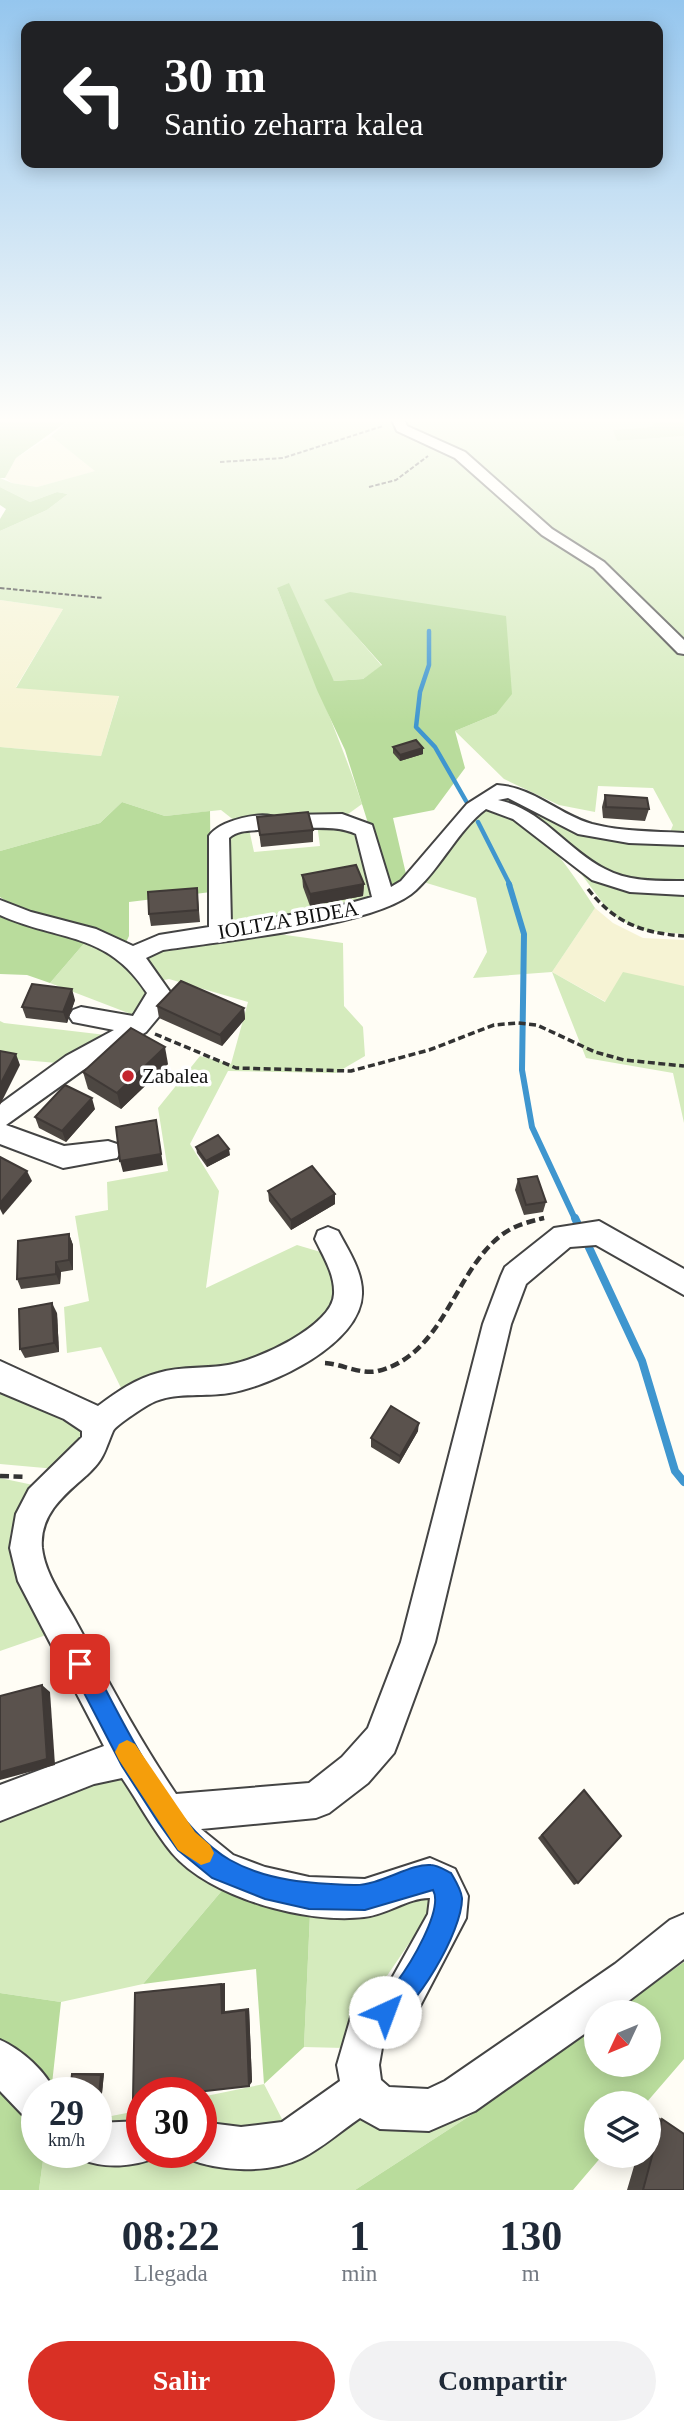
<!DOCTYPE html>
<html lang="es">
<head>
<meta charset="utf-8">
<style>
  body { margin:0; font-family:Georgia,serif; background:#f2f2f3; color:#1f2937; height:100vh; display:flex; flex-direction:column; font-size:26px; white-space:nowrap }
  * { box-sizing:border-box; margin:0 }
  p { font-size:23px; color:#747a83 }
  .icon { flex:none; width:38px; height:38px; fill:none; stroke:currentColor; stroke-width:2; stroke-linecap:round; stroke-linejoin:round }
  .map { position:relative; height:2190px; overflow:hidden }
  .details { display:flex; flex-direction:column; background:#fff; flex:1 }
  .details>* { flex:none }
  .guide { position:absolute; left:21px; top:21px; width:642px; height:147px; border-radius:14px; box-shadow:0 4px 18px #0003; background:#202124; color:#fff; overflow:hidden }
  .needle { width:46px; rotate:226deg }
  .fabs { position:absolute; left:584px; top:2000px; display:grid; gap:14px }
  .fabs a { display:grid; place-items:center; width:77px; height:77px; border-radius:50%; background:#fff; box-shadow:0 4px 18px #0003; font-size:35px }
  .speed { position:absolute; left:21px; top:2077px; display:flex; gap:14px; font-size:35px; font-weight:700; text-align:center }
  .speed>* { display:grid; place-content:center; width:91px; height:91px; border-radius:50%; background:#fff; box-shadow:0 4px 18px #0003; line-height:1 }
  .speed small { font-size:18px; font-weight:400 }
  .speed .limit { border:10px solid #d22; background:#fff; color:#111 }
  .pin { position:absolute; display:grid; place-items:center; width:60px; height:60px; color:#fff; margin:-30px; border-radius:14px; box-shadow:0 4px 10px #0006 }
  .me { position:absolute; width:77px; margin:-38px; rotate:43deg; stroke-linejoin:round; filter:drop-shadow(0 0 5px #0008) }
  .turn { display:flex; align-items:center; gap:24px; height:147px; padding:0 28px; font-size:32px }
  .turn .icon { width:91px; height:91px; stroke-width:2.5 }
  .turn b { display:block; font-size:49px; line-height:60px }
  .eta { display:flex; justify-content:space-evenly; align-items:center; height:119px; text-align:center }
  .eta b { font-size:42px; font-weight:600; line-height:49px }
  .cta { display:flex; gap:14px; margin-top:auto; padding:14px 28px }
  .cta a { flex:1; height:80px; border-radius:42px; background:#d93025; color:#fff; font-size:28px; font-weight:600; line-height:80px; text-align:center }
  .cta a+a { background:#f2f2f3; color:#1f2937 }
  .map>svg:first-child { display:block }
  .farmland { fill:#f6f3d4 }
  .green { fill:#d5ebbd }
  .forest { fill:#b9dc9c }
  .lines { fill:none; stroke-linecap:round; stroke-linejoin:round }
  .stream-far2 { stroke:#3f96cf; stroke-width:4.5 }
  .stream-far1 { stroke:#3f96cf; stroke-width:6 }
  .stream { stroke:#3f96cf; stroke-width:8 }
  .minor-casing { stroke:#444; stroke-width:4 }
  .path-far2 { stroke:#333; stroke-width:2; stroke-dasharray:4.5 2; stroke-linecap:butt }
  .path-far1 { stroke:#333; stroke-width:3.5; stroke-dasharray:7 3.5; stroke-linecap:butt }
  .path { stroke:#333; stroke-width:4.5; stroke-dasharray:9 4.5; stroke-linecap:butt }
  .minor { fill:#fff; fill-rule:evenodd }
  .wall { fill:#4d4742 }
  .shaded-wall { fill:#3f3936 }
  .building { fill:#5a524d; stroke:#3f3936; stroke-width:2 }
  .route { fill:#1a73e8; stroke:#114b97; stroke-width:2 }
  .slow { fill:#f59e0b }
  .poi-dot { fill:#c4262e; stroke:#fff; stroke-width:2.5 }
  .labels { text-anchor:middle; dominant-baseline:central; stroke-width:7; stroke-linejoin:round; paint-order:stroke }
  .street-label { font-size:21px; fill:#111; stroke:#fff }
  .poi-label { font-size:21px; fill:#111; stroke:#fff; text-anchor:start }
</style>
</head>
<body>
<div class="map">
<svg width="684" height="2190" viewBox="0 0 684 2190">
  <rect width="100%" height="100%" fill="#fffdf5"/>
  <!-- farmland -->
  <g class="farmland">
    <path d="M51 436 96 471 37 487 12 483 5 478 16 458Z"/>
    <path d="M0 600 63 609 16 687 119 695 101 756 0 747Z"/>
    <path d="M595 908 613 923 643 938 684 940V986L606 1002 552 972Z"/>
  </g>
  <!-- green -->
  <g class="green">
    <path d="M72 418H393L396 426 443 448 595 566 684 654V836L669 835 673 825 653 788 598 786 595 812 559 805 504 779 455 731 496 714 325 600 382 666 363 679 334 681 277 588C305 660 338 731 362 804L344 817 323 813 235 821 221 810 165 816 122 802 100 823 0 851V747L101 756 119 696 16 688 63 609 0 600V531L47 510 68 494 57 492 30 502 0 487V478L12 483 37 487 95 471 51 436Z"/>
    <path d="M400 418H659L650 427 614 430 617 441 684 436V643L600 562 549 531 467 458 404 426Z"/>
    <path d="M507 795 559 822 684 843V934L647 931 620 920 605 906 576 867 490 801Z"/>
    <path d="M487 809C537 815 569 869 595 908L552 972 605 1002 623 972 684 986V1123L673 1073 586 1058 552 972 473 978 487 952 476 898 420 881 478 814Z"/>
    <path d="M317 824 350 827 356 834 374 899 338 910 225 927 226 835 249 829 254 852 320 846Z"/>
    <path d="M257 931 343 943 344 1006 363 1027 365 1056 336 1073 228 1071 190 1144 219 1191 206 1288 297 1245 324 1253 338 1286 332 1317 255 1363 122 1390 101 1347 67 1353 64 1307 89 1301 75 1216 108 1210 107 1182 168 1171 158 1108 200 1056 231 1064 248 1002 169 979 146 984V999L136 1016 50 983 87 940 154 950Z"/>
    <path d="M0 1021 4 1023 106 1035 57 1063 0 1058Z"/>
    <path d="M0 1377 74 1412 88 1436 56 1469 0 1464Z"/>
    <path d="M0 1478 38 1486C28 1501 11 1520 10 1538 8 1564 38 1610 49 1634L0 1651Z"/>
    <path d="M128 1775 225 1887 143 1984 61 2002 0 1993V1814L94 1781Z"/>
    <path d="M425 1892 433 1897V1908L355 2023 344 2048 304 2047 310 1914Z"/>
    <path d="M264 2084 301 2156 359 2118 387 2128 425 2125 482 2108 355 2190H39L44 2153 96 2152V2119L142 2110V2152H201V2097Z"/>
  </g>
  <!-- forest -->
  <g class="forest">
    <path d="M0 418H72L16 458 5 478H0Z"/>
    <path d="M659 418H684V436L617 441 613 430 650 427Z"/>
    <path d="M0 487 30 502 57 492 68 494 47 510 0 531V519L6 509 0 505Z"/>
    <path d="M289 583 334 681 363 679 382 665 324 600 350 592 506 616 512 694 496 714 455 731 465 768 434 810 393 818 406 874 389 890 345 750 317 690 277 588Z"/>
    <path d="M122 802 165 816 210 811 211 892 129 902V936L120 955 87 940 50 983 27 975 0 974V913L9 903 0 897V851L100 823Z"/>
    <path d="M225 1887 310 1914 304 2047 264 2084 256 1969 143 1984Z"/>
    <path d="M684 1962V2059L646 2103 597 2104V2156H602L573 2190H355L482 2108 597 2025V2065H649V2012H614Z"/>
    <path d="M0 1993 61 2002 51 2093H37V2152L44 2153 39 2190H0Z"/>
  </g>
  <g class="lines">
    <!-- stream-far2 -->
    <g class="stream-far2">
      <path d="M429 631V665L420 692 416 727 435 747 466 801"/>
      <path d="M478 822 510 885"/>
    </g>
    <!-- stream-far1 -->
    <path class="stream-far1" d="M509 884 524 934 522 1070 532 1127 575 1219"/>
    <!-- stream -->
    <g class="stream">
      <path d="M575 1218 580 1229"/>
      <path d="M585 1239 642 1361 675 1471 684 1482"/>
    </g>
    <!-- minor casing -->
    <g class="minor-casing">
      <g id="minor">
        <path d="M391 418H404L407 426 465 452 552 529 604 562 684 640V654L678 653 594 568 542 535 455 458 397 431Z"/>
        <path d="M497 785C533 787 558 814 592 824 622 832 653 831 684 833V845L629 843 578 834 508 798 498 800C542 809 566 849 605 869 629 882 658 881 684 881V895L630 892 592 880 513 819 486 809C458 830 442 866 416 890 379 926 220 941 163 950L146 958 170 992 161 1014 146 1032 83 1070 6 1125 64 1146 108 1141 117 1144 121 1151 117 1158 63 1168 0 1144V1104L66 1056 114 1030 73 1022 69 1016 73 1010 81 1007 133 1016 147 993C107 931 60 942 0 915V900L31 912 96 929 133 946 159 935 209 927V836C220 820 263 810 279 819L288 815 342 814 372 825 391 887 401 881 467 804ZM280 824C296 833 330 822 356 834L372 897 329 909 231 924 229 838C243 825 266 835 280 824Z"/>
        <path d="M599 1221 684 1269V1295L596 1245 570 1247 526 1284 511 1324 435 1642 399 1740 394 1753 368 1783 329 1813 316 1818 201 1829 233 1855 265 1867 309 1877 365 1879 430 1858 455 1869 468 1896 466 1918 419 2008 383 2042 379 2065 381 2080 389 2087 428 2089 445 2081 615 1964 670 1920 684 1914V1959L614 2012H597V2025L475 2111 429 2131 380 2129 360 2118C341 2131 322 2148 302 2158 269 2174 219 2172 186 2158L184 2152H201V2122L241 2127 282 2122 340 2081 337 2065 351 2017 391 1980 428 1914 430 1898C410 1897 386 1915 364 1917 308 1924 210 1898 172 1853 153 1830 139 1803 122 1778L94 1784 0 1821V1785L104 1746 18 1581 10 1548 16 1514 29 1489 82 1437V1431L64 1419 0 1392V1361L98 1406C117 1392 135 1379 158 1373 181 1366 205 1369 228 1365 256 1361 333 1326 334 1294 335 1274 323 1256 315 1239L318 1231 328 1227 338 1231C348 1250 363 1272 362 1294 361 1344 272 1386 229 1393 206 1397 179 1392 156 1401 148 1404 116 1425 113 1431 104 1452 105 1458 87 1475 64 1495 39 1515 42 1548 45 1574 63 1598 75 1620 107 1679 138 1738 176 1794L309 1783 342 1757 368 1728 401 1642 483 1324 501 1276 505 1267 554 1228Z"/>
        <path d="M0 2040C21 2049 47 2072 55 2093H37V2120L22 2114 0 2091Z"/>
        <path d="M142 2121V2152H159L157 2157C134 2167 104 2169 81 2159L78 2152H96V2123Z"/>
      </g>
    </g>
    <!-- path-far2 -->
    <g class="path-far2">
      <path d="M220 462 283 458 383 426"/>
      <path d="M369 487 396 480 428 456"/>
      <path d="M0 588 103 598"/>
    </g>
    <!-- path-far1 -->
    <g class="path-far1">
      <path d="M588 889C615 923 642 933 684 936"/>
      <path d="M155 1034 236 1068 351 1071 429 1050 494 1025 518 1023 537 1025 595 1052 624 1060 684 1066"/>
      <path d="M539 1219 544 1218"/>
    </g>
    <!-- path -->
    <g class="path">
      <path d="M325 1363C342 1364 361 1375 378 1371 443 1355 453 1275 499 1237 512 1226 528 1222 544 1218"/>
      <path d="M0 1476 26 1477"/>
    </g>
    <!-- minor -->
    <use href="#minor" class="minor"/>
  </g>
  <!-- wall -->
  <g class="wall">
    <path d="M393 747 423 754 400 761 393 753Z"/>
    <path d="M605 795 649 809 645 821 603 818 602 807Z"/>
    <path d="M257 817 313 830V842L261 847Z"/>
    <path d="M302 875 364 884 363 896 310 906 303 887Z"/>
    <path d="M197 888 200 922 151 926 149 914Z"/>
    <path d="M75 1000 67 1023 26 1018 22 1007Z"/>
    <path d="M157 1006 244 1008 245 1019 222 1046 159 1018Z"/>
    <path d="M168 1064 121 1109 88 1089 83 1072Z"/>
    <path d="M95 1109 66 1142 39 1128 35 1117Z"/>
    <path d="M196 1147 230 1155 207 1167 197 1153Z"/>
    <path d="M518 1179 546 1202 543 1212 524 1215 515 1190Z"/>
    <path d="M268 1191 335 1204 291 1230 269 1201Z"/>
    <path d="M69 1234 73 1245V1270L61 1272 60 1284 21 1289 17 1279Z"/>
    <path d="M57 1313 59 1352 25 1358 20 1349Z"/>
    <path d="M418 1431 399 1464 371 1447V1438Z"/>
    <path d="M584 1790 578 1883 574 1885 538 1838 580 1794Z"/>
    <path d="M225 1983V2011L249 2008 252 2082 142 1992Z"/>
    <path d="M75 2073H104L100 2113 97 2114 72 2074Z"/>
    <path d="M649 2113 662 2119 684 2190H627L637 2156H649Z"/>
  </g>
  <!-- shaded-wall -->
  <g class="shaded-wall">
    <path d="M423 748V754L400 761V755Z"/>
    <path d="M364 884 363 896 310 906V894Z"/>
    <path d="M72 989 75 1000 67 1023 63 1012Z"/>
    <path d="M244 1008 245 1019 222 1046 220 1035Z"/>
    <path d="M165 1047 168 1064 121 1109 117 1093Z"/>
    <path d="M16 1054 20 1065 0 1105V1085Z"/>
    <path d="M92 1098 95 1109 66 1142 62 1131Z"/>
    <path d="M156 1120 163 1165 123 1172 120 1161Z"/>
    <path d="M229 1149 230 1155 207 1167 206 1161Z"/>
    <path d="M27 1171 32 1181 3 1215 0 1209V1203Z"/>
    <path d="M335 1194V1204L291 1230V1220Z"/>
    <path d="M69 1234 73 1245V1270L69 1260Z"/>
    <path d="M56 1262 61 1272 60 1284 56 1274Z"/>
    <path d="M52 1303 57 1313 59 1352 54 1343Z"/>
    <path d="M419 1423 418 1431 399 1464 400 1456Z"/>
    <path d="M42 1685 50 1692 55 1765 0 1780V1772Z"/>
    <path d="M225 1983V2011L222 2013 221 1984Z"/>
    <path d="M249 2008 252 2082 249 2086 246 2010Z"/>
    <path d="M104 2073 100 2113 97 2114 101 2075Z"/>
  </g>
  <!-- building -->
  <g class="building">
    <path d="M416 740 423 748 400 755 393 747Z"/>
    <path d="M605 795 647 798 649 809 606 807Z"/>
    <path d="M308 812 313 830 260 835 257 817Z"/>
    <path d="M356 865 364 884 310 894 302 875Z"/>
    <path d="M197 888 198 910 149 914 148 892Z"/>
    <path d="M181 981 244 1008 220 1035 157 1006Z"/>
    <path d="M32 984 72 989 63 1012 22 1007Z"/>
    <path d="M131 1028 165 1047 117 1093 83 1072Z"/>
    <path d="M0 1051 16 1054 0 1085Z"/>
    <path d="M65 1085 92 1098 62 1131 35 1117Z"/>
    <path d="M156 1120 161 1154 120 1161 116 1127Z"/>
    <path d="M218 1135 229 1149 206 1161 196 1147Z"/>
    <path d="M0 1157 27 1171 0 1203Z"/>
    <path d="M312 1166 335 1194 291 1220 268 1191Z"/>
    <path d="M537 1176 546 1202 526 1205 518 1179Z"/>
    <path d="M69 1234V1260L56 1262V1274L17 1279 18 1241Z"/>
    <path d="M52 1303 54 1343 20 1349 19 1309Z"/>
    <path d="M391 1406 419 1423 400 1456 371 1438Z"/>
    <path d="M42 1685 47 1759 0 1772V1696Z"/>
    <path d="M584 1790 621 1836 578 1883 542 1835Z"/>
    <path d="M221 1984 222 2013 246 2010 249 2086 188 2093H142V2098L133 2099 135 1993Z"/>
    <path d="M72 2074 101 2075 97 2114H96V2093H70Z"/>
    <path d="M662 2119 684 2134V2190H643Z"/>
  </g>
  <!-- sky -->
  <linearGradient id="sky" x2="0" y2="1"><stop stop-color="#95c6ee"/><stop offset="0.58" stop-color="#fffefa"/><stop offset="1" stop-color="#fffefa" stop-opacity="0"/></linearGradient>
  <rect width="684" height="725" fill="url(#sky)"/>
  <!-- route -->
  <path class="route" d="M80 1652 88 1656C121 1717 169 1825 230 1860 267 1881 312 1884 354 1885 379 1886 411 1863 431 1865 437 1865 445 1870 451 1873 455 1880 461 1889 462 1898 463 1930 415 2013 385 2025L376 2021 372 2012C377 1999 388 1994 396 1983 409 1966 444 1910 433 1890L365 1910 309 1909 265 1899 212 1878 178 1850 158 1822 122 1766 69 1664 72 1656Z"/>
  <!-- slow -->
  <path class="slow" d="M127 1740 135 1744 195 1832 210 1845 214 1853 210 1862 201 1865 178 1850 119 1760 115 1752 119 1744Z"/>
  <!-- markers -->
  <circle class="poi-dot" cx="128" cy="1076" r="7"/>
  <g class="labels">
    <!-- street labels -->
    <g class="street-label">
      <text transform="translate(288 920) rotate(-10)">IOLTZA BIDEA</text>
    </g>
    <!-- poi labels -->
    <g class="poi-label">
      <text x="142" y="1076">Zabalea</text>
    </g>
  </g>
</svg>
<div class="fabs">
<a><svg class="needle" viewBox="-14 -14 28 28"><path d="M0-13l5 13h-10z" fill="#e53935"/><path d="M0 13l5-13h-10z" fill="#747a83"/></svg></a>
<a><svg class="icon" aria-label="layers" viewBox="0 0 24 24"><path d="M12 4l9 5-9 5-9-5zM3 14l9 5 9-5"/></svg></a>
</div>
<div class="speed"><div>29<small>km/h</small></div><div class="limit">30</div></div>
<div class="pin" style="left:80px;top:1664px;background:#d93025"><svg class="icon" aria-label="arrive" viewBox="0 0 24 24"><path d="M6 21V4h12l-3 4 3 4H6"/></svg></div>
<svg class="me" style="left:385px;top:2012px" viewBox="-20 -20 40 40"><circle r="19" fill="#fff"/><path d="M0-13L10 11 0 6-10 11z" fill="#1a73e8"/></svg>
<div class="guide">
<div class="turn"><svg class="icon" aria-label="left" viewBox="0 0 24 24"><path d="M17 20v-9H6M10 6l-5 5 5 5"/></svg><div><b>30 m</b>Santio zeharra kalea</div></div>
</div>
</div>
<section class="details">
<div class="eta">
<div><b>08:22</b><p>Llegada</p></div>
<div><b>1</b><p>min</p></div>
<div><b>130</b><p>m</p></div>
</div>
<div class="cta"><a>Salir</a><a>Compartir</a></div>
</section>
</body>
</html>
